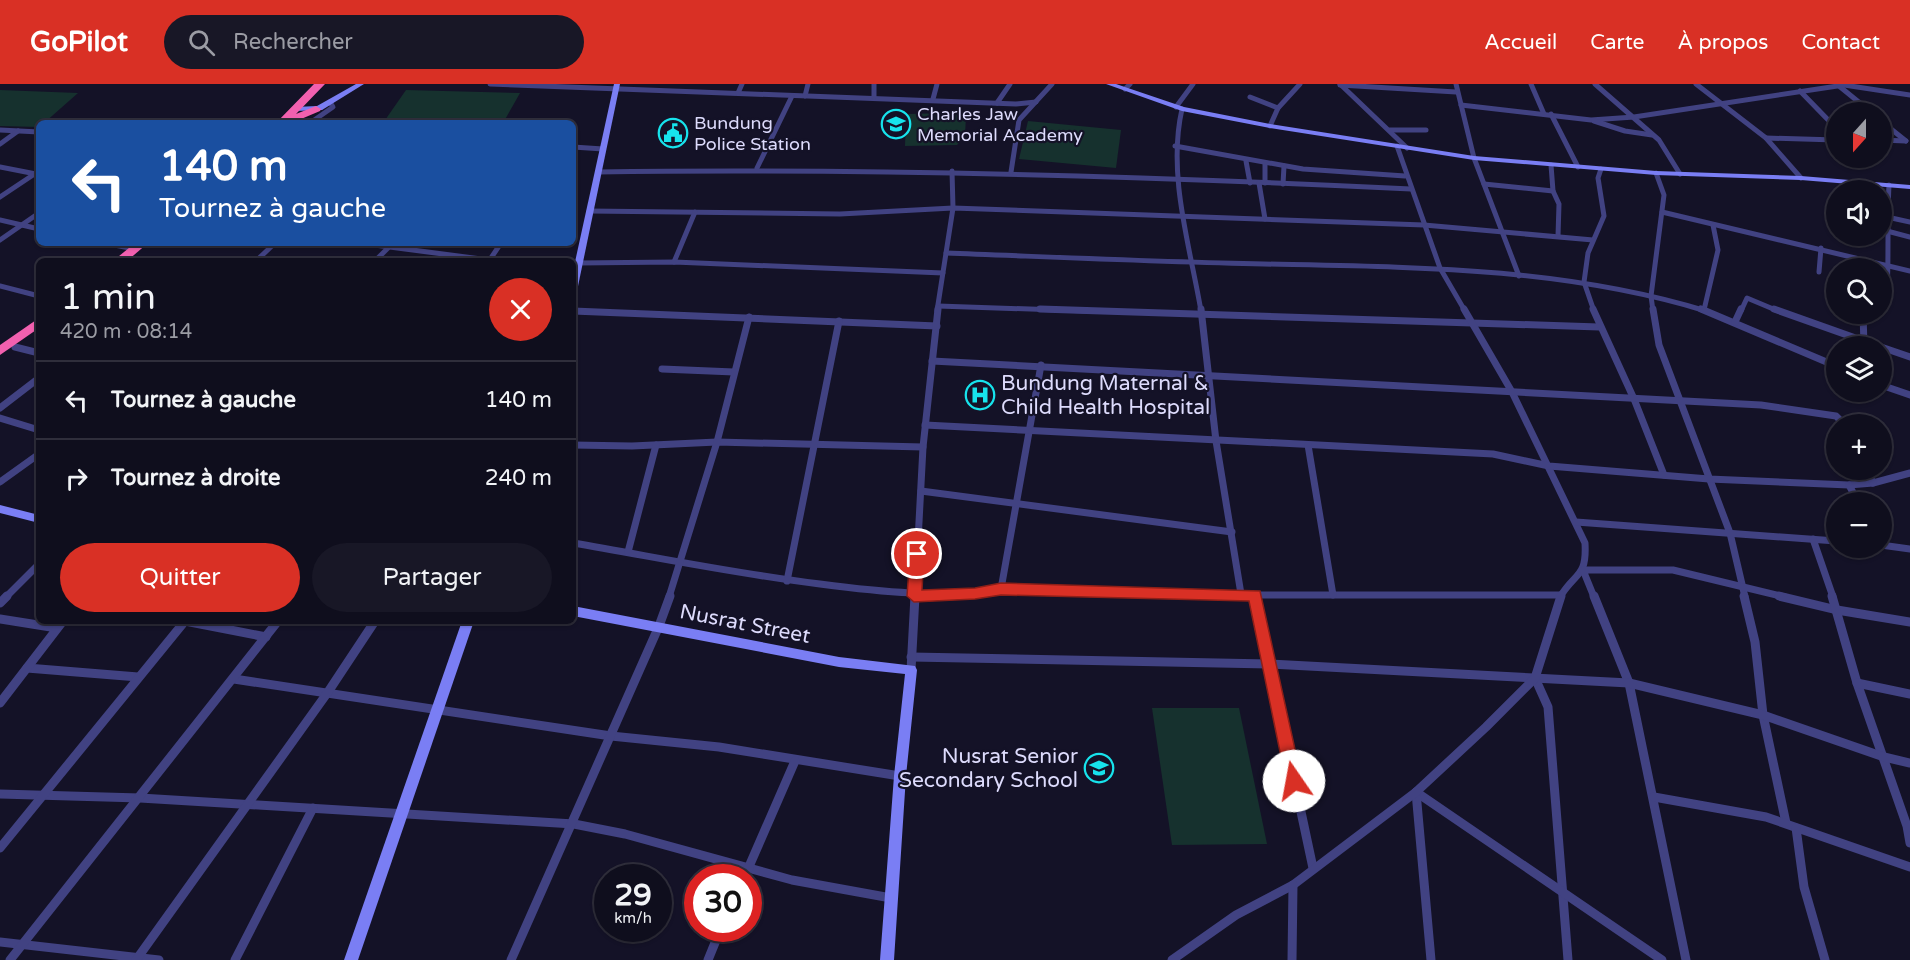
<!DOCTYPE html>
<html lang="fr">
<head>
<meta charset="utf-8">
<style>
  body { margin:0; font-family:"Varela Round",sans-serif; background:#181726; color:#f1f3f6; height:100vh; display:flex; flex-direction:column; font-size:22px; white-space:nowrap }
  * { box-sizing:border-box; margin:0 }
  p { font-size:20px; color:#9b9ca4 }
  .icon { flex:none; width:33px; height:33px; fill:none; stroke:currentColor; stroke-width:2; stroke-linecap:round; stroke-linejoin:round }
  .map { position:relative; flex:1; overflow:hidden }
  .drawer { position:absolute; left:36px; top:174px; width:540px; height:366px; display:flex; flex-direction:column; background:#0f0e1d; border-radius:9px; box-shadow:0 2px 4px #0004,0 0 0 2px #2f2e3b }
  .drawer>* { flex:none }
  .top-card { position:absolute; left:36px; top:36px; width:540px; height:126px; border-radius:9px; box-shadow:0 2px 4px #0004,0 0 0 2px #2f2e3b; background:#1a4fa0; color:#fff; overflow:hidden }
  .needle { width:39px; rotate:201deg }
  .tools { position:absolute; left:1826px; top:18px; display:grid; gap:12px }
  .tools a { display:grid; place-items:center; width:66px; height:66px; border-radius:50%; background:#0f0e1d; box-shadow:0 2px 4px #0004,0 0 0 2px #2f2e3b; font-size:30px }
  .speed { position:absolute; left:594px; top:780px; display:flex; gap:12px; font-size:30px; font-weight:700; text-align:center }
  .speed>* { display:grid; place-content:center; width:78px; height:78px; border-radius:50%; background:#0f0e1d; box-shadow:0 2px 4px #0004,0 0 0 2px #2f2e3b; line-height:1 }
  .speed small { font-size:15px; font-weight:400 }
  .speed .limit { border:9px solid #d22; background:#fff; color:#111 }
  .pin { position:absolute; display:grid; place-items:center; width:51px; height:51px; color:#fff; margin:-26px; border:3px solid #fff; border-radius:50%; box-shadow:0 2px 6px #0007 }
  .me { position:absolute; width:66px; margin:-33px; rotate:348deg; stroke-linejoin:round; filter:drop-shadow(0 0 4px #0008) }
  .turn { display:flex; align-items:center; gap:21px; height:126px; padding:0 24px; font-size:27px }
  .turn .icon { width:78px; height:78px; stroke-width:2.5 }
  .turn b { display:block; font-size:42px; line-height:51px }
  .round { display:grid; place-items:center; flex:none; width:63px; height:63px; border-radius:32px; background:#181726 }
  .headline { display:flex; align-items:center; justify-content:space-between; height:102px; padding:0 24px }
  h1 { font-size:36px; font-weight:600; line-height:45px }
  .primary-button { display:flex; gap:12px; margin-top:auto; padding:12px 24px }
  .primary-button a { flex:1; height:69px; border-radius:36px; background:#d93025; color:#fff; font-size:24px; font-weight:600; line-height:69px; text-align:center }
  .primary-button a+a { background:#181726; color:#f1f3f6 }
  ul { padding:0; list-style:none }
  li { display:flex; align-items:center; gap:18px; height:78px; padding:0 24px; border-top:2px solid #2f2e3b }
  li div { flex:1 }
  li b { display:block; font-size:22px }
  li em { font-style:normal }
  header { display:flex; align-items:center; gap:36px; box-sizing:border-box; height:84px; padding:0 30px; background:#d93025; color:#fff }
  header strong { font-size:28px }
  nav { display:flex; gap:33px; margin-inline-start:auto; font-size:21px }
  .search { width:420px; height:54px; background:#181726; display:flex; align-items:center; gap:15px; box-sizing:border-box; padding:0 21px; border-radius:33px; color:#9b9ca4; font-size:22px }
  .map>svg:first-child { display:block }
  .green { fill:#16312e }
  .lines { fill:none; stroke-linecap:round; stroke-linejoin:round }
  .street-far2 { stroke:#414282; stroke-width:5 }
  .street-far1 { stroke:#414282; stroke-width:7 }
  .street { stroke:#414282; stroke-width:9 }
  .secondary { fill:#7a7ef4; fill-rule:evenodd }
  .highway { fill:#f260af; fill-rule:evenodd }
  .route { fill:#d93025; stroke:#8d1f18; stroke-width:1.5 }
  .labels { text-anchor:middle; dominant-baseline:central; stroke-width:4.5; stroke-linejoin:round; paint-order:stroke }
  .far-poi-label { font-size:18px; fill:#dddbfc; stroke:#141227; text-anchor:start }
  .poi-label { font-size:21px; fill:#dddbfc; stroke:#141227; text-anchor:start }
  .street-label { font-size:21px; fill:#dddbfc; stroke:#141227 }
</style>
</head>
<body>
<header>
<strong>GoPilot</strong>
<div class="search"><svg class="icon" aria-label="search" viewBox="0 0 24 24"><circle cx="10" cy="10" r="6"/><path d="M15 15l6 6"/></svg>Rechercher</div>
<nav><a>Accueil</a><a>Carte</a><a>À propos</a><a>Contact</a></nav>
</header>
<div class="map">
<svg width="1910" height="876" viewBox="0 0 1910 876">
  <rect width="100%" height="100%" fill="#141227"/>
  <!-- green -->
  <g class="green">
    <path d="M0 6 78 9 44 39H39V43L0 42Z"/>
    <path d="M406 6 520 9 503 39H383Z"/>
    <path d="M953 29 966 31 965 52 957 61 905 62 906 30Z"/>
    <path d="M1028 37 1121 46 1116 84 1019 75Z"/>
    <path d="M1152 624H1239L1267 760 1172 761Z"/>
  </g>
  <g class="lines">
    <!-- street-far2 -->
    <g class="street-far2">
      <path d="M490 0 1016 20 1036 18"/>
      <path d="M874 0V13"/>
      <path d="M1340 0 1407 64"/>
      <path d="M1456 0 1474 74 1519 192"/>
      <path d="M1531 0 1544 30"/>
      <path d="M1595 0 1659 56 1680 90"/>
      <path d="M1696 0 1766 54 1801 94"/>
      <path d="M1340 1 1456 8"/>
      <path d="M1839 2 1871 28"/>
      <path d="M1125 5 1130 0"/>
      <path d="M1800 7 1836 44"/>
      <path d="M738 9 742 0"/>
      <path d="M805 12 808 0"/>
      <path d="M1250 13 1278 24"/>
      <path d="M933 15 937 0"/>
      <path d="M997 19 1010 0"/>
      <path d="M1461 21 1591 36 1634 33 1844 1 1910 11"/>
      <path d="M1176 23 1193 0"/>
      <path d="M1182 25C1167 91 1190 162 1201 227"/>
      <path d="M1551 30 1578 83"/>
      <path d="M1594 37 1625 47 1652 51"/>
      <path d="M1881 37 1906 57"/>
      <path d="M310 39 333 23 330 18"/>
      <path d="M1270 42 1278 24 1300 0"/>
      <path d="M0 46 39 48"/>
      <path d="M1390 46H1426"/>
      <path d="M1766 54 1836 56"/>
      <path d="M1881 56 1906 57"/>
      <path d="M0 60 18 47"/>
      <path d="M1175 62 1303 85 1405 92"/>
      <path d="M1397 62 1440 184 1465 227"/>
      <path d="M573 63 603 65"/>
      <path d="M1246 77 1250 99"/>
      <path d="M1265 80V99"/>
      <path d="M0 83 36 90"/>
      <path d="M757 84 792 12"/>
      <path d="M598 88C869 84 1140 92 1411 105"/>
      <path d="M1011 88 1019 36 1052 0"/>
      <path d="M1259 99 1265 135"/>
      <path d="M1283 100 1284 82"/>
      <path d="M1484 100 1553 107 1551 81"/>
      <path d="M1553 107 1559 120 1558 152"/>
      <path d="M0 113 39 87"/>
      <path d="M589 127 840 130 953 124 1424 141 1593 156"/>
      <path d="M1662 128 1910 187"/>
      <path d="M1887 133 1910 138"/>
      <path d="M0 136 39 145"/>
      <path d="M1887 147 1910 153"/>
      <path d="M0 156 39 129"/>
      <path d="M105 159 134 165"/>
      <path d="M359 159 489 176"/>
      <path d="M946 169C1052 173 1158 178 1264 180 1412 183 1563 183 1706 227"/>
      <path d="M256 177 275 159"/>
      <path d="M375 177 393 159"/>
      <path d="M489 177 501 159"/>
      <path d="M674 178 695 128"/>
      <path d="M579 179 674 178 943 189"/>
      <path d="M1819 188 1821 164"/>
      <path d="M0 202 39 212"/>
      <path d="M1887 209C1889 173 1887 137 1889 101"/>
      <path d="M938 222 1087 227"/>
      <path d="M1704 226 1718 166 1713 141"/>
      <path d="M937 227 953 124 952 87"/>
      <path d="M1594 227 1584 198 1588 169 1604 132 1598 94 1601 85"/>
      <path d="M1653 227 1651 212 1664 111 1656 89"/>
      <path d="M1741 227 1747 214 1778 227"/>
    </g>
    <!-- street-far1 -->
    <g class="street-far1">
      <path d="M1040 225 1599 243"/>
      <path d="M1201 225 1216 357 1241 510"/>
      <path d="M1464 225 1512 308 1585 459C1587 494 1575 488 1560 513"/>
      <path d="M1593 225 1634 315 1664 391"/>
      <path d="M1653 225 1659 261 1730 449 1745 513"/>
      <path d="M1701 225 1836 282"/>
      <path d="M1774 225 1878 262"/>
      <path d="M573 227 937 242"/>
      <path d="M1863 230 1864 261"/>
      <path d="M1735 238 1741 225"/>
      <path d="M15 263 39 269"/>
      <path d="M1881 263 1910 273"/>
      <path d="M932 277 1761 321 1836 332 1844 340"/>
      <path d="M1041 281 1001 505 1255 511H1561"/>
      <path d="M662 285 734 288"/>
      <path d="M1881 301 1910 311"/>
      <path d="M0 324 39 294"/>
      <path d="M0 334 39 346"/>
      <path d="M925 341 1493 370 1549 382 1709 395 1849 401 1873 399 1910 389"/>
      <path d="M573 361 632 362 717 358 923 363"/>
      <path d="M1308 361 1333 511"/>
      <path d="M1867 386 1873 399"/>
      <path d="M0 398 39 370"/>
      <path d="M1849 401 1858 418"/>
      <path d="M921 407 1232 448"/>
      <path d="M1576 438 1836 457"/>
      <path d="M1813 455 1833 513"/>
      <path d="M573 459C655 473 737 490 820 500 881 508 940 514 1001 505"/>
      <path d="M1881 461 1910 465"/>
      <path d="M628 468 656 361"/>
      <path d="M787 497 839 237"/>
      <path d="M1255 511V513"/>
      <path d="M6 513 39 480"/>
      <path d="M669 513 717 358 749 233"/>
      <path d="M915 513 923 363 938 225"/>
      <path d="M1594 513 1583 486H1673L1785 513"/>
    </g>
    <!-- street -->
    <g class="street">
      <path d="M1255 512 1313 784"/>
      <path d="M1594 512 1629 599 1686 876"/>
      <path d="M1744 512 1755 558 1763 631 1786 739"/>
      <path d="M1779 512 1837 526 1910 538"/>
      <path d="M1832 512 1857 599 1907 742 1910 759"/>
      <path d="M0 519 7 512"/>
      <path d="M0 535 57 544"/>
      <path d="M185 537 266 553"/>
      <path d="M911 573 1269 580 1629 599 1763 631 1884 673 1910 679"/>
      <path d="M27 584 138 593"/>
      <path d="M911 586 915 512"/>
      <path d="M1535 594 1548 623 1568 876"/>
      <path d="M234 595 611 652 719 663 900 692"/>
      <path d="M1857 599 1910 610"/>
      <path d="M0 619 63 537"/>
      <path d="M1416 708 1662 876"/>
      <path d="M1416 708 1431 876"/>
      <path d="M0 710 140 714 574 740 625 750 792 796 891 814"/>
      <path d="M1654 713 1766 733 1910 783"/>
      <path d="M1796 744 1804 803 1825 876"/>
      <path d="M0 764 185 537"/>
      <path d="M744 794 795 677"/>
      <path d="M0 858 159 876"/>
      <path d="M10 876 278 537"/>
      <path d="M136 876 328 608 375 537"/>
      <path d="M235 876 313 724"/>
      <path d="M511 876 659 542 670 512"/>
      <path d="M708 876 721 844"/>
      <path d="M1172 876 1236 831 1293 801 1416 708 1486 643 1535 594 1561 512"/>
      <path d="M1292 876 1293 801"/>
    </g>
    <!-- secondary -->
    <g class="secondary">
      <path d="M356 0H364L322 26 295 27 291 25 295 23 317 22Z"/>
      <path d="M614 0H620L577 207 573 210V187Z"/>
      <path d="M1106 0H1116L1184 23 1270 40 1474 72 1656 87 1801 92 1910 101V105L1801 96 1656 91 1474 76 1270 44 1182 27Z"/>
      <path d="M0 421 39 431V439L0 429Z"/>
      <path d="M573 522 839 573 915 582 917 586 906 692 894 876H880L894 692 905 590 839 583 573 532Z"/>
      <path d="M462 537H474L358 876H344Z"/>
    </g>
    <!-- highway -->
    <g class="highway">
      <path d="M314 0H325L296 30 316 22 321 25 320 27 294 38 276 39Z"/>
      <path d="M135 159H148L127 177H113Z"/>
      <path d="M39 234V244L0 271V261Z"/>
    </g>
  </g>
  <!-- route -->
  <path class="route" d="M917 465 924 470 922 506 975 504 1001 499 1260 507 1302 697 1300 703 1294 705 1288 703 1286 697 1249 517 1001 511 975 515 914 518 907 512 910 470Z"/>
  <!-- icons -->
  <defs>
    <g id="school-ring" transform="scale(1.5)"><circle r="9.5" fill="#141227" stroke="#17e3ec" stroke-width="1.5"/><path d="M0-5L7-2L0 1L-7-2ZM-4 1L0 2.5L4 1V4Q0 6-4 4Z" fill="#17e3ec"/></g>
    <g id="civic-ring" transform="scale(1.5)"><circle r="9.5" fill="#141227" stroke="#17e3ec" stroke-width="1.5"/><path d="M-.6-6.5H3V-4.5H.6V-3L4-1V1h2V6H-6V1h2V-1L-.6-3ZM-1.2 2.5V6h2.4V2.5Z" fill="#17e3ec"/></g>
    <g id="hospital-ring" transform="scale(1.5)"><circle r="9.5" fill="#141227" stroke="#17e3ec" stroke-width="1.5"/><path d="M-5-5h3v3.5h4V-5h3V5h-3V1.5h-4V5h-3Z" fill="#17e3ec"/></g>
  </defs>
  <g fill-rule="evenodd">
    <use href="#school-ring" x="896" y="40"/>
    <use href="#civic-ring" x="673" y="49"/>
    <use href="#hospital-ring" x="980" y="311"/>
    <use href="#school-ring" x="1099" y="684"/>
  </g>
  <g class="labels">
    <!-- far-poi labels -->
    <g class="far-poi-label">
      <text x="917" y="30">Charles Jaw<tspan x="917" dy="21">Memorial Academy</tspan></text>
      <text x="694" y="39">Bundung<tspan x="694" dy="21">Police Station</tspan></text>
    </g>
    <!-- poi labels -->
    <g class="poi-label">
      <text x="1001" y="299">Bundung Maternal &amp;<tspan x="1001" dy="24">Child Health Hospital</tspan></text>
      <text x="1078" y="672" text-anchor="end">Nusrat Senior<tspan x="1078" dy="24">Secondary School</tspan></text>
    </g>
    <!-- street labels -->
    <g class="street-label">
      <text transform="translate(745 540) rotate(11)">Nusrat Street</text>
    </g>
  </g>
</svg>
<div class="tools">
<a><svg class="needle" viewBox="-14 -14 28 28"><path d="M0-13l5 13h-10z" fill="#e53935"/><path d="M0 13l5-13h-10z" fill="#9b9ca4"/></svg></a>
<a><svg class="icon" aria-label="sound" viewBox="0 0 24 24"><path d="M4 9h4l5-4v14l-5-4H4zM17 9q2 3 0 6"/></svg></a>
<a><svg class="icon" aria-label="search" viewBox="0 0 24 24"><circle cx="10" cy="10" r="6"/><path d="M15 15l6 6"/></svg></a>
<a><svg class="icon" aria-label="layers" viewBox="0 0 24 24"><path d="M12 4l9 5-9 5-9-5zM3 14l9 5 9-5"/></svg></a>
<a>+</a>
<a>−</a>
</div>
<div class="speed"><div>29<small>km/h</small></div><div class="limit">30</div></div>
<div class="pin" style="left:917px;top:470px;background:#d93025"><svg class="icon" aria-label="arrive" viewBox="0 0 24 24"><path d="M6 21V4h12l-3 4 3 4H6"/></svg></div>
<svg class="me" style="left:1294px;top:697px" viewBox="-20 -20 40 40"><circle r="19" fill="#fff"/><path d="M0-13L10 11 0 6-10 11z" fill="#d93025"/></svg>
<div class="top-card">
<div class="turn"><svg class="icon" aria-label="left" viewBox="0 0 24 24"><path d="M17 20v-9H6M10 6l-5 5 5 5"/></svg><div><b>140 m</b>Tournez à gauche</div></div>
</div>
<section class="drawer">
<div class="headline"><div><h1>1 min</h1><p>420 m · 08:14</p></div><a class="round" style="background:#d93025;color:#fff"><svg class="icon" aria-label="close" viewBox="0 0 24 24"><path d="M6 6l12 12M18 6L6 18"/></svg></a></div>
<ul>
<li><svg class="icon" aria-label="left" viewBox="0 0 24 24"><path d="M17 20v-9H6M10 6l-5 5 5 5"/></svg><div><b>Tournez à gauche</b></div><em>140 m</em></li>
<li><svg class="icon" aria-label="right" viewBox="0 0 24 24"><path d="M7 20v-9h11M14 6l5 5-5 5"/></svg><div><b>Tournez à droite</b></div><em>240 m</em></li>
</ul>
<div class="primary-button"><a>Quitter</a><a>Partager</a></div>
</section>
</div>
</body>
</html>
